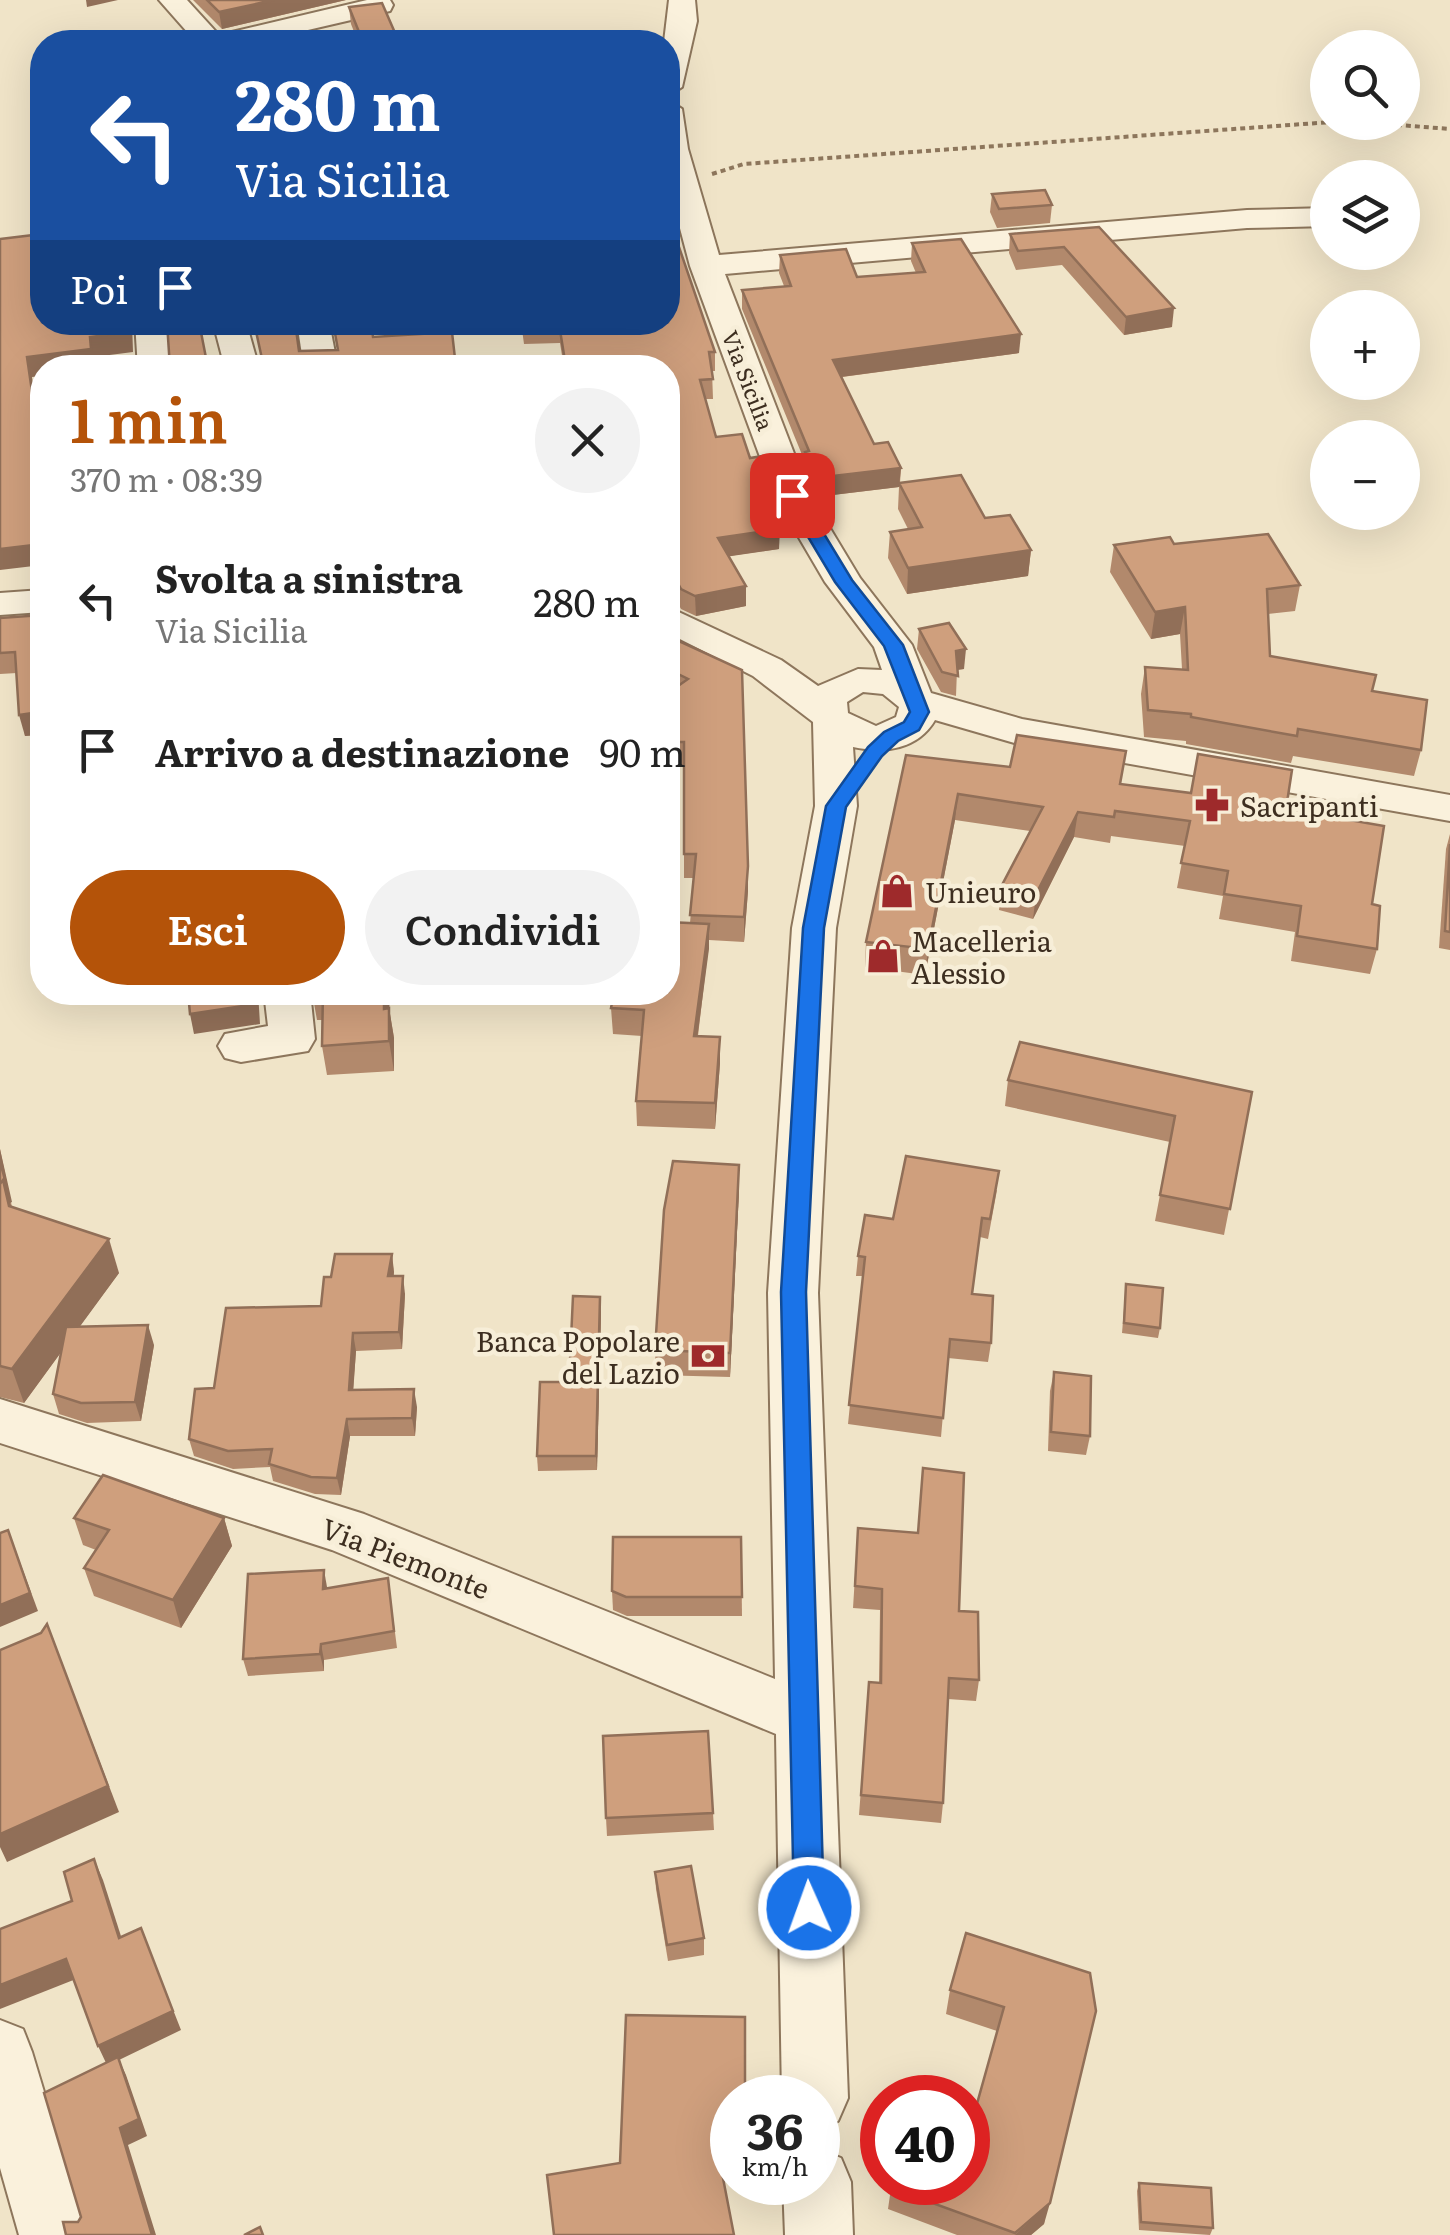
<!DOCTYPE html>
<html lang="it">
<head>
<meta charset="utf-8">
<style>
  body { margin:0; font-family:Literata,serif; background:#f2f2f2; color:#222; height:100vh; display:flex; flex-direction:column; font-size:38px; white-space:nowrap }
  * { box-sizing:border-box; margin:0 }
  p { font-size:32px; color:#767676 }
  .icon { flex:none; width:55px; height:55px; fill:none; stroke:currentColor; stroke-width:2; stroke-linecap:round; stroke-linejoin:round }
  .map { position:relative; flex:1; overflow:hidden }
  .drawer { position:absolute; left:30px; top:355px; width:650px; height:650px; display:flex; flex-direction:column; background:#fff; border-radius:40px; box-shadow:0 10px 40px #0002 }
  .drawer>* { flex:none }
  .top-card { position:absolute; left:30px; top:30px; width:650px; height:305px; border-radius:40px; box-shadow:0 10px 40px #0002; background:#1a4fa0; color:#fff; overflow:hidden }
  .fabs { position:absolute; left:1310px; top:30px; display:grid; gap:20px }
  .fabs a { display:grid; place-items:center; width:110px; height:110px; border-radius:50%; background:#fff; box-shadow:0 10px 40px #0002; font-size:50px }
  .speed { position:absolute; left:710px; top:2075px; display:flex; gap:20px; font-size:50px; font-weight:700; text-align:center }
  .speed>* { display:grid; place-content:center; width:130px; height:130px; border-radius:50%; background:#fff; box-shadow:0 10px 40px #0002; line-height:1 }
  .speed small { font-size:25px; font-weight:400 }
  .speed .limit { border:15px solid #d22; background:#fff; color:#111 }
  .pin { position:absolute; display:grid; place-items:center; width:85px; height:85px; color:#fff; margin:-42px; border-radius:20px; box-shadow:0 5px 15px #0006 }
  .me { position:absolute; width:110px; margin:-55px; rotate:358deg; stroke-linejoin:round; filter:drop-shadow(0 0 8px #0008) }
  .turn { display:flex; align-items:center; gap:35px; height:210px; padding:0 40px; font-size:45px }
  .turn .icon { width:130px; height:130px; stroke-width:2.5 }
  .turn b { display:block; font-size:70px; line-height:85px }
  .then { display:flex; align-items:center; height:95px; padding:0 40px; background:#0003; gap:20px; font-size:38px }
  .round { display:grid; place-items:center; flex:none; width:105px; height:105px; border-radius:52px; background:#f2f2f2 }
  .head { display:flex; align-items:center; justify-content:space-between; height:170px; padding:0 40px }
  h1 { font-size:60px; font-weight:600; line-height:75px; color:#b45309 }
  .cta { display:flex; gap:20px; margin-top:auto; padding:20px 40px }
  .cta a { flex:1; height:115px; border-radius:60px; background:#b45309; color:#fff; font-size:40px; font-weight:600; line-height:115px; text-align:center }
  .cta a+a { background:#f2f2f2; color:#222 }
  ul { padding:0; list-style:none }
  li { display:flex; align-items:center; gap:30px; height:150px; padding:0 40px }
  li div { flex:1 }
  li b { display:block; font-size:38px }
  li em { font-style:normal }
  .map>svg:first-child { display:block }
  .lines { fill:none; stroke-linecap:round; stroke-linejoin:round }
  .minor-casing { stroke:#8d765c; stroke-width:4 }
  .path { stroke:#8d765c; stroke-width:4; stroke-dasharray:5 4; stroke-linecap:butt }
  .minor { fill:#faf1dc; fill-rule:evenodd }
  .wall { fill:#b2896c }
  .shaded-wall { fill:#916f58 }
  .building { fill:#cf9f7d; stroke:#916f58; stroke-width:2.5 }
  .route { fill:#1a73e8; stroke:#114b97; stroke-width:2.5 }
  .labels { text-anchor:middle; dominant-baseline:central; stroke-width:9; stroke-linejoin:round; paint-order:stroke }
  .far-street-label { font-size:22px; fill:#3d2e20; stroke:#f7eed8 }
  .poi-label { font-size:28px; fill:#3d2e20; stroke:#f7eed8; text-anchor:start }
  .street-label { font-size:28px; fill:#3d2e20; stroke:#f7eed8 }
</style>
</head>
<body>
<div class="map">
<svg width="1450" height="2235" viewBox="0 0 1450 2235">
  <rect width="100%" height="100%" fill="#f0e4c8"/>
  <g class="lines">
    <!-- minor casing -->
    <g class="minor-casing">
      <g id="minor">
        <path d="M159 0H187L219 35 367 0H390L393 5 390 11 256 42H196Z"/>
        <path d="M669 0H695L697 21 682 87 668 96 664 42Z"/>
        <path d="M668 100 682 109 688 149 719 255 1247 210 1328 208V226L1247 228 725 274 810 495 860 578 912 645 931 693 1022 719 1450 795V821L1018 744 935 720C918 749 885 754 853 747L857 806 836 928 818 1293 848 2098 838 2121 818 2130V2098H782L776 1734 332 1550 0 1443V1399L364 1514 775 1679 768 1293 792 928 815 806 813 722 753 676 668 633V607L781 660 818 686 858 669 882 670 874 647 825 582 774 495 690 266 668 183ZM863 692 883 694 899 707 896 717 876 726 848 713 847 702Z"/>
        <path d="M135 322H167L172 368H138Z"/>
        <path d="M213 322H246L259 368H225Z"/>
        <path d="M297 322H329L338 368H304Z"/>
        <path d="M42 590V612L0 615V593Z"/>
        <path d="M264 992H310L315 1039 308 1051 241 1062 225 1058 218 1046 225 1034 268 1026Z"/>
        <path d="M0 2020 23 2029 32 2052 87 2235H19L0 2168Z"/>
        <path d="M818 2149 841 2158 851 2182 853 2235H785L783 2182H818Z"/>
      </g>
    </g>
    <!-- path -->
    <g class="path">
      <path d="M1361 122 1450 129"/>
      <path d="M712 174 744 164 1332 122"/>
    </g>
    <!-- minor -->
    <use href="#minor" class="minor"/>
  </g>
  <!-- wall -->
  <g class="wall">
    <path d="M193 0H346L222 29Z"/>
    <path d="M349 7 399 42H358L351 24Z"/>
    <path d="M992 194 1052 205 1050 223 997 228 990 212Z"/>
    <path d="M1099 227 1172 327 1124 335 1062 265 1016 270 1009 253 1010 234Z"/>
    <path d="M912 243 1019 353 842 377 874 444 901 468 900 483 985 518 1031 550 1028 576 907 594 888 558 890 532 908 529 898 509 899 487 816 497 805 471V462L742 309V290L784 286 779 273 780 255 857 277 916 273 911 261Z"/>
    <path d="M521 322H668L715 352V371H712L713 399H705L716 437 750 458 774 483V503H767L779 549 729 556 746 586V606L696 616 681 609 673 594H668V368H564L560 343 524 344Z"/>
    <path d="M1174 544 1300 585 1295 611 1268 614 1270 656 1372 691 1421 750 1414 776 1293 756 1291 763 1186 744V741L1144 737 1141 694 1145 667 1182 669 1180 634 1151 639 1110 572 1114 545Z"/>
    <path d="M42 615V789L35 735 25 736 17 673 0 674V618Z"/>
    <path d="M919 629 964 669 957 670 956 696 941 692 917 649Z"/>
    <path d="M668 636 742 670 748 891 744 942 709 940 698 1036 720 1037V1063L715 1129 637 1126 636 1101 642 1036 613 1034 611 1008 690 923 694 878H684V767H668Z"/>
    <path d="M906 755 1286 809 1372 904 1377 949 1370 974 1291 961 1295 932 1219 919 1223 896 1177 888 1185 846 1111 836 1110 843 1074 837 1033 919 999 910 1002 885 1030 831 955 820 925 975 865 967 866 942Z"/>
    <path d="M1450 834V950L1439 948 1446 849Z"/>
    <path d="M312 992H390L389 1008 394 1038V1071L327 1075 322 1046V1020H317Z"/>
    <path d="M1008 1080 1252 1092 1224 1235 1155 1221 1170 1142 1005 1106Z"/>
    <path d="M0 1149 12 1207 119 1273 79 1327 154 1345 141 1421 87 1423 59 1414 53 1394 61 1352 24 1403 0 1397Z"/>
    <path d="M739 1190 730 1377 656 1375 655 1350Z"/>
    <path d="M997 1190 988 1239 980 1237 972 1294 991 1343 988 1362 948 1358 941 1437 848 1424 863 1276H856L858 1256 893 1219Z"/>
    <path d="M392 1254 394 1276 405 1294 402 1349 356 1351 353 1390 417 1407 415 1436H350L341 1495 315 1494 273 1481 270 1467 233 1469 194 1456 189 1439 214 1388 321 1306 331 1277Z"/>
    <path d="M1126 1284 1160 1328 1158 1338 1122 1333Z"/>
    <path d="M601 1312 597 1470 538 1471 537 1456Z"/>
    <path d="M1054 1372 1090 1436 1086 1455 1048 1451 1050 1391Z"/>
    <path d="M74 1518H224L232 1546 181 1628 94 1596 84 1568 96 1550 83 1545Z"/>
    <path d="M858 1528 959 1611 979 1680 976 1701 948 1699 943 1803 941 1823 859 1815 869 1682 879 1683 880 1610 853 1608Z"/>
    <path d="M741 1537 742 1616H627L613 1610 612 1591Z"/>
    <path d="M388 1578 397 1648 324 1660V1671L248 1676 243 1659 327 1589Z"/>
    <path d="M713 1813 714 1830 607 1836 606 1818Z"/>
    <path d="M655 1872 704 1938V1955L668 1961 656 1889Z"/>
    <path d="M1090 1973 1044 2224 1031 2235H957L888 2209 891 2188 968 2136 997 2031 946 2014 950 1990Z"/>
    <path d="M732 2098V2166L620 2163Z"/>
    <path d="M1139 2183 1213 2228 1210 2235 1139 2230 1137 2191Z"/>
  </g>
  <!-- shaded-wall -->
  <g class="shaded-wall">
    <path d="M86 0H118L87 7Z"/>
    <path d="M274 0H346L222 29 219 12Z"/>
    <path d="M1174 308 1172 327 1124 335 1126 317Z"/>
    <path d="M129 322H132L133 352 94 357 95 368H42V376L32 377 42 451 40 447 27 357 90 337Z"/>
    <path d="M1021 334 1019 353 833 378V360Z"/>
    <path d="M901 468 899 487 816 497V478Z"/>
    <path d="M774 483V503L758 505V485Z"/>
    <path d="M780 529 779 549 718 558V538Z"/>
    <path d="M42 544V565L0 570V549Z"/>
    <path d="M1031 550 1028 576 907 594 908 568Z"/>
    <path d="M746 586V606L696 616 695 596Z"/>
    <path d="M1185 607 1180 634 1151 639 1155 612Z"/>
    <path d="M966 649 964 669 955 670 956 651Z"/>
    <path d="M33 713 38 735 25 736 19 715Z"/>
    <path d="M958 794 955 820 925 975 928 949Z"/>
    <path d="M1078 812 1074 837 1033 919 1036 894Z"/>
    <path d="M748 866V891L744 942V917Z"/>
    <path d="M709 924V949L694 1062V1036Z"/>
    <path d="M255 992H258L260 1024 194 1034 190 1014Z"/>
    <path d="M384 992H390L388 1038 384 1009Z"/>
    <path d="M389 1008 394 1038V1071L389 1041Z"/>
    <path d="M720 1037V1063L715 1129V1103Z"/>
    <path d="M0 1149 12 1202 10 1203 15 1215 0 1210Z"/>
    <path d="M739 1165V1190L730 1377V1353Z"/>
    <path d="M109 1239 119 1273 24 1403 12 1369Z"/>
    <path d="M392 1254 394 1272 391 1294 388 1276Z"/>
    <path d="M403 1276 405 1294 402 1349 399 1332Z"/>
    <path d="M600 1297 601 1312 597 1470 596 1456Z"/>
    <path d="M148 1325 154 1345 141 1421 135 1402Z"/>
    <path d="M353 1333 356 1351 352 1408 349 1390Z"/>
    <path d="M414 1389 417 1407 415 1436 412 1418Z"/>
    <path d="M347 1419 350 1436 341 1495 337 1478Z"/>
    <path d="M224 1518 232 1546 181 1628 173 1600Z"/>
    <path d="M8 1530 38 1611 0 1627V1605Z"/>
    <path d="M324 1570 327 1587V1606L323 1589Z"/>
    <path d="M47 1624 119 1812 7 1862 0 1847V1834Z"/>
    <path d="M321 1644 324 1660V1671L320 1654Z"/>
    <path d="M94 1859 103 1880 128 1958 119 1938Z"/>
    <path d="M141 1928 181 2030 119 2060 126 2075 147 2136 128 2145 156 2235H152L120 2128 107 2065 98 2046Z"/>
    <path d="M66 1959 76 1979 0 2009V1985Z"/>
    <path d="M1050 2203 1044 2224 1031 2235H1015Z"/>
  </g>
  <!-- building -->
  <g class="building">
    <path d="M207 0H274L219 12Z"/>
    <path d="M382 3 399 42H363L349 7Z"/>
    <path d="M1045 190 1052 205 999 209 992 194Z"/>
    <path d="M668 215 715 352H709L713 379 700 380 716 437 742 434 750 458 763 456 774 483 758 485 780 529 718 538 746 586 695 596 681 589 673 574H668V368H642L639 357 565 361 559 324 523 325 522 322H668Z"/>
    <path d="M1099 227 1174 308 1126 317 1064 247 1018 251 1010 234Z"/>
    <path d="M42 234V322H129V332L90 337 91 349 27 357 40 447H42V544L0 549V239Z"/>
    <path d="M961 239 1021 334 833 360 874 444 888 442 901 468 816 478 805 452 809 451 742 290 791 286 780 255 846 249 857 277 925 272 912 243Z"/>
    <path d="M167 322H199L208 368H170Z"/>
    <path d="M254 322H295L299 351 338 350 333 322H371L373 337 452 332 456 367 264 368Z"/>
    <path d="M961 475 985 518 1010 515 1031 550 908 568 890 532 922 527 899 483Z"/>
    <path d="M1268 534 1300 585 1267 589 1270 656 1376 675 1372 691 1427 700 1421 750 1298 729 1297 736 1191 717V714L1148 710 1145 667 1188 670 1185 607 1155 612 1114 545 1170 537 1174 544Z"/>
    <path d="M42 615V782H41L33 713 19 715 15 652 0 653V618Z"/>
    <path d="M949 623 966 649 956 651 958 676 942 672 919 629Z"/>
    <path d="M668 636 742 670 748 866 744 917 690 915 696 854H684V742H668V693L688 679 668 669Z"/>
    <path d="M1017 735 1126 751 1120 784 1191 793 1198 754 1292 770 1286 809 1384 826 1372 904 1380 906 1377 949 1297 936 1301 906 1224 894 1228 871 1181 863 1190 821 1115 811 1114 817 1078 812 1036 894 1002 885 1043 807 958 794 928 949 866 942 906 755 1010 767Z"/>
    <path d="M1450 844V932L1445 931Z"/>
    <path d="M668 922 709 924 694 1036 720 1037 715 1103 636 1101 644 1010 611 1008 614 992H668Z"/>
    <path d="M188 992H255L256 1004 190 1014Z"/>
    <path d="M323 992H384V1009L389 1008V1041L322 1046Z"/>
    <path d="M1020 1042 1252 1092 1230 1209 1160 1195 1175 1116 1008 1080Z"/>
    <path d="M906 1156 999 1171 990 1219 982 1218 972 1294 993 1296 991 1343 950 1339 943 1418 849 1405 865 1257 858 1256 865 1215 893 1219Z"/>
    <path d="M0 1159 5 1181 0 1184Z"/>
    <path d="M673 1161 739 1165 730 1353 655 1350 664 1210Z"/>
    <path d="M3 1180 9 1206 109 1239 12 1369 0 1366V1184Z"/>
    <path d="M335 1254H392L388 1276H403L399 1332 353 1333 349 1390 414 1389 412 1418 347 1419 337 1478 311 1477 269 1464 272 1449 228 1451 189 1439 195 1389 214 1388 226 1308 321 1306 324 1277H331Z"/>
    <path d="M1126 1284 1163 1288 1160 1328 1124 1323Z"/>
    <path d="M573 1296 600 1297 596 1456H537L540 1382H569Z"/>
    <path d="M148 1325 135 1402 81 1403 53 1394 66 1327Z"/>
    <path d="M1054 1372 1091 1376 1090 1436 1051 1432Z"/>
    <path d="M923 1468 964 1473 959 1611 978 1612 979 1680 949 1678 943 1803 861 1795 869 1682 881 1683 882 1589 855 1586 858 1528 918 1533Z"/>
    <path d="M103 1475 224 1518 173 1600 84 1568 109 1530 74 1518Z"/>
    <path d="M8 1530 30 1593 0 1605V1533Z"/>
    <path d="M613 1537H741L742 1597H626L612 1591Z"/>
    <path d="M324 1570 323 1589 388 1578 394 1631 321 1644 320 1654 243 1659 248 1574Z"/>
    <path d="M47 1624 108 1786 0 1834V1650L41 1633Z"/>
    <path d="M708 1731 713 1813 606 1818 603 1736Z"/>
    <path d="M94 1859 119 1938 141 1928 173 2011 98 2046 66 1959 0 1985V1929L72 1901 64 1872Z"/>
    <path d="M691 1866 704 1938 667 1945 655 1872Z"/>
    <path d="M966 1933 1090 1973 1096 2011 1050 2203 1015 2233 891 2188 892 2182H968V2136L1004 2007 950 1990Z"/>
    <path d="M626 2015 745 2017V2098H732V2147H717L734 2235H554L547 2175 620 2163Z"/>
    <path d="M118 2057 139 2119 120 2128 152 2235H66L63 2222H78L81 2217 44 2093Z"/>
    <path d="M1139 2183 1211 2188 1213 2228 1141 2222Z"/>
    <path d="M260 2227 263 2235H244Z"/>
  </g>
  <!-- route -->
  <path class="route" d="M786 491H798L852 580 903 645 929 712 919 730 898 741 882 756 846 807 824 928 806 1292 824 1908 820 1918 809 1922 799 1918 794 1908 781 1292 803 928 826 806 868 747 884 732 904 722 910 712 884 646 835 582 783 495Z"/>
  <!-- icons -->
  <defs>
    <g id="pharmacy-bare" transform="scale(2.7)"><path d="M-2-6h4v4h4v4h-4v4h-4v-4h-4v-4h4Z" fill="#9e2a2b" stroke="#f7eed8" stroke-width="2.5" paint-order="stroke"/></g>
    <g id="shop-bare" transform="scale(2.7)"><path d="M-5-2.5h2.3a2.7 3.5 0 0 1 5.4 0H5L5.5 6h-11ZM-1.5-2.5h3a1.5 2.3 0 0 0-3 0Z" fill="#9e2a2b" stroke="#f7eed8" stroke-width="2.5" paint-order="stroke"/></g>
    <g id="bank-bare" transform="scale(2.7)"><path d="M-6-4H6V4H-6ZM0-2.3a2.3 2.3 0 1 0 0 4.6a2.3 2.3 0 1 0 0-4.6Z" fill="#9e2a2b" stroke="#f7eed8" stroke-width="2.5" paint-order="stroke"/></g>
  </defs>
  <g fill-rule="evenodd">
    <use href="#pharmacy-bare" x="1212" y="805"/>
    <use href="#shop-bare" x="897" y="891"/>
    <use href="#shop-bare" x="883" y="956"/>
    <use href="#bank-bare" x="708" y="1356"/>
  </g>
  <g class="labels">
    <!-- far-street labels -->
    <g class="far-street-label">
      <text transform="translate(749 380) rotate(69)">Via Sicilia</text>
    </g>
    <!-- poi labels -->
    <g class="poi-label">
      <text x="1240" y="805">Sacripanti</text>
      <text x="925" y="891">Unieuro</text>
      <text x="911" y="940">Macelleria<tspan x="911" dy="32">Alessio</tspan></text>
      <text x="680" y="1340" text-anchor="end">Banca Popolare<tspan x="680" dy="32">del Lazio</tspan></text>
    </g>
    <!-- street labels -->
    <g class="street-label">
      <text transform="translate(406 1557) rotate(21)">Via Piemonte</text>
    </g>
  </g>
</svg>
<div class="fabs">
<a><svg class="icon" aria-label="search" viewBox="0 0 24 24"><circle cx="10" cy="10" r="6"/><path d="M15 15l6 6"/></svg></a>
<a><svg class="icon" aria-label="layers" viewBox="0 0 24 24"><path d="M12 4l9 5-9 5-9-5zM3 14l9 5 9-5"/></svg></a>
<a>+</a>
<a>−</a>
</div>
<div class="speed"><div>36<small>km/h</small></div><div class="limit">40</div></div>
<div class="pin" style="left:792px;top:495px;background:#d93025"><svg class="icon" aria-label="arrive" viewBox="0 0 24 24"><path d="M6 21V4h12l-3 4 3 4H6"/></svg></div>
<svg class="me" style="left:809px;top:1908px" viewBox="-20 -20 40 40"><circle r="17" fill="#1a73e8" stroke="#fff" stroke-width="3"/><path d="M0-11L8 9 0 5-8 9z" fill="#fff"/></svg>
<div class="top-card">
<div class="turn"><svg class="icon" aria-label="left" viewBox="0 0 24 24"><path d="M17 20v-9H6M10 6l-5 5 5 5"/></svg><div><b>280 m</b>Via Sicilia</div></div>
<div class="then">Poi<svg class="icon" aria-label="arrive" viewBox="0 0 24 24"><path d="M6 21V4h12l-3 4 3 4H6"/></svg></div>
</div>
<section class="drawer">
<div class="head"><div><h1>1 min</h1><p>370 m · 08:39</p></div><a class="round"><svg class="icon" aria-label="close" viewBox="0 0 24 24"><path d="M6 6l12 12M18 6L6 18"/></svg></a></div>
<ul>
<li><svg class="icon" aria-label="left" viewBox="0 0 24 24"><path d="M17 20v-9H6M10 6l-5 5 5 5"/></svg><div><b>Svolta a sinistra</b><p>Via Sicilia</p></div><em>280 m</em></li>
<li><svg class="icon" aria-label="arrive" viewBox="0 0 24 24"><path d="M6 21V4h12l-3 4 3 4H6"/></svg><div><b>Arrivo a destinazione</b></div><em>90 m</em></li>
</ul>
<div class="cta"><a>Esci</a><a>Condividi</a></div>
</section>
</div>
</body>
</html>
